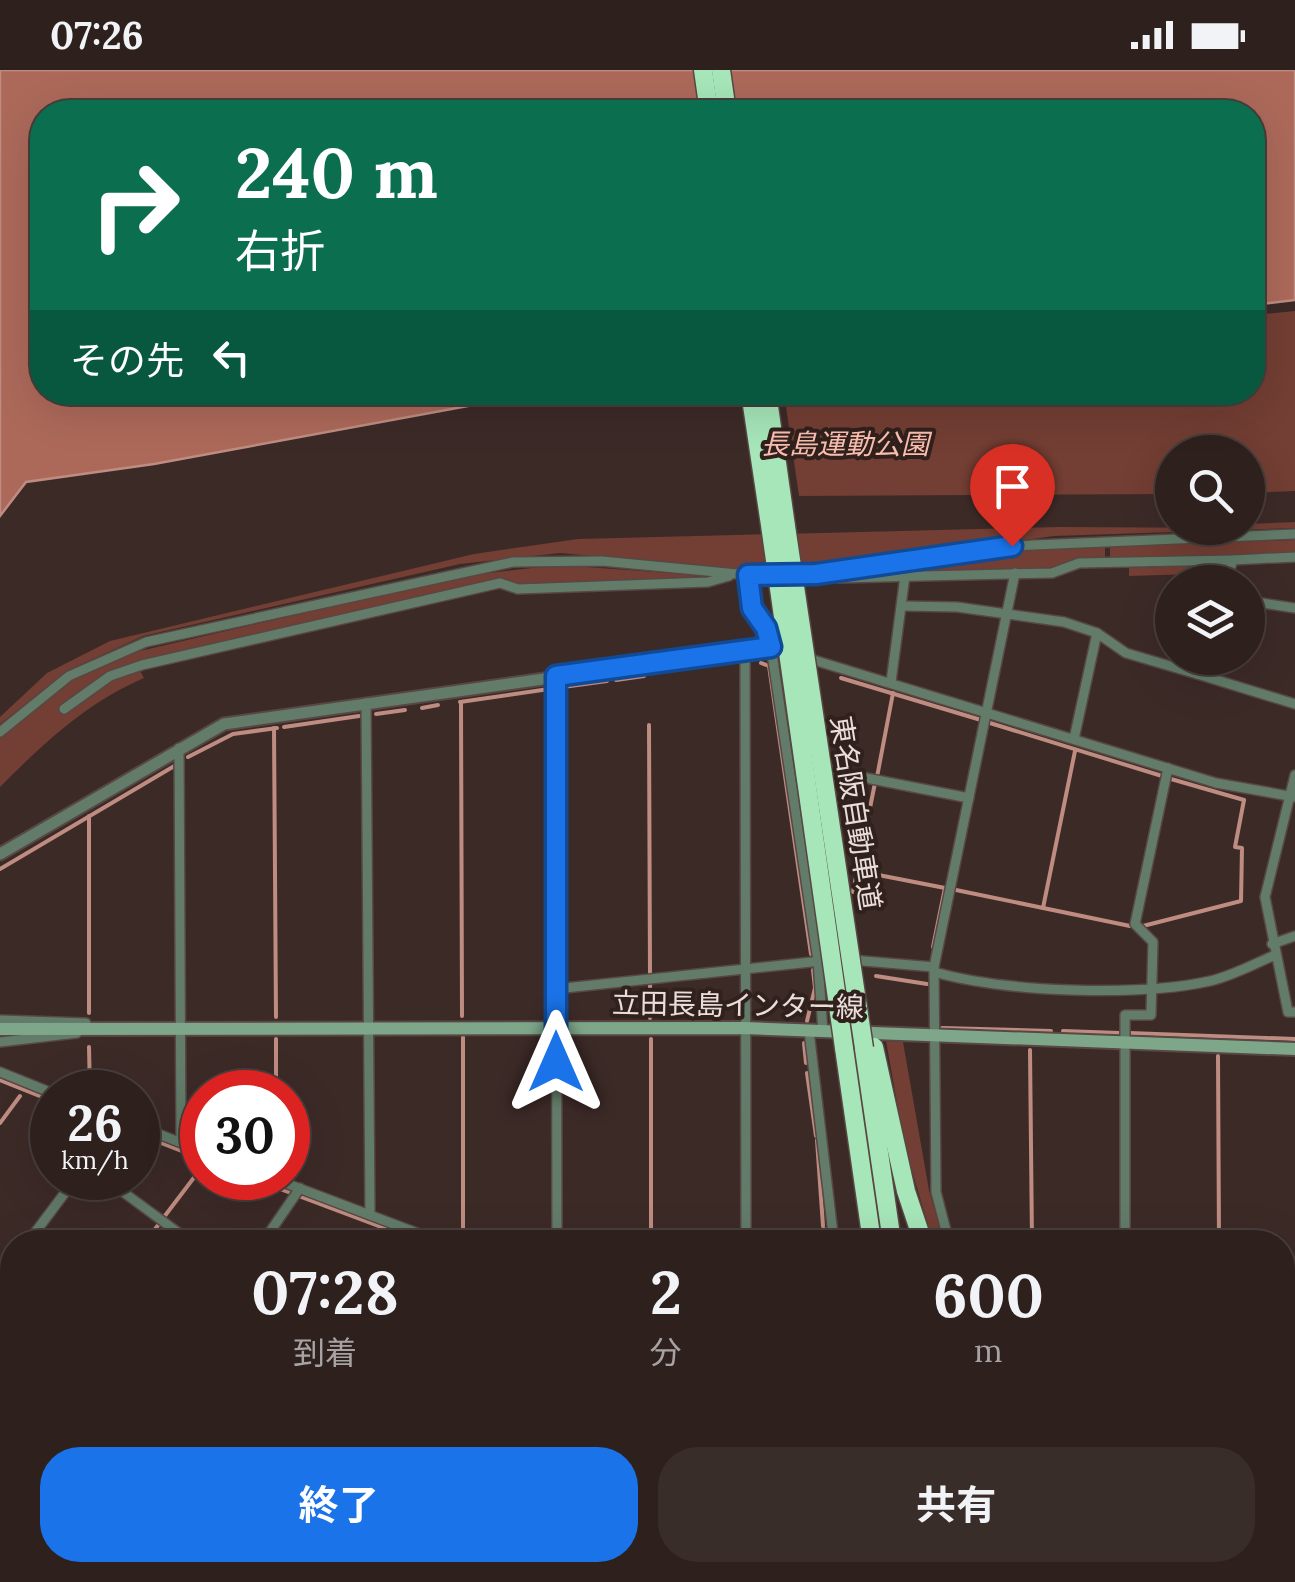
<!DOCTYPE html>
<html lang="ja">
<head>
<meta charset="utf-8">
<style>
  body { margin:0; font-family:Lora,"Noto Sans JP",serif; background:#392d2a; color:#f1f3f6; height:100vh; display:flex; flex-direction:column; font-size:38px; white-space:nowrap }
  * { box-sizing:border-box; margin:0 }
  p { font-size:32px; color:#a7a3a4 }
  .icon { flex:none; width:55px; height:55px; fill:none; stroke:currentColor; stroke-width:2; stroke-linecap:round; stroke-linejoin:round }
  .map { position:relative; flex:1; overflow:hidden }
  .drawer { position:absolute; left:0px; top:1160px; width:1295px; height:352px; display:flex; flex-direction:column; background:#2d201d; border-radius:40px 40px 0 0; box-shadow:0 10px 40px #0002,0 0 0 2px #483e3b }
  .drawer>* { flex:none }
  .banner { position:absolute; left:30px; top:30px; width:1235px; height:305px; border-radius:40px; box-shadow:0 10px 40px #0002,0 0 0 2px #483e3b; background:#0b6e4f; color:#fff; overflow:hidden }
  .controls { position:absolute; left:1155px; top:365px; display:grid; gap:20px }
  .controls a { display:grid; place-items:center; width:110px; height:110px; border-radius:50%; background:#2d201d; box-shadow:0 10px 40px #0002,0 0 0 2px #483e3b; font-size:50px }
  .speed { position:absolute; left:30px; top:1000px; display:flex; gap:20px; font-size:50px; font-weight:700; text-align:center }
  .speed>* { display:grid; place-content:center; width:130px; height:130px; border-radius:50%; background:#2d201d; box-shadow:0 10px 40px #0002,0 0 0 2px #483e3b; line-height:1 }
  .speed small { font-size:25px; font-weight:400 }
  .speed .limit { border:15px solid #d22; background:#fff; color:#111 }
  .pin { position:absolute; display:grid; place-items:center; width:85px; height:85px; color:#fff; margin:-102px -42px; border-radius:50% 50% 50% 0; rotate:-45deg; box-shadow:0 0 10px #0007 }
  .pin .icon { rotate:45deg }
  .me { position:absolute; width:110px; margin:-55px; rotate:0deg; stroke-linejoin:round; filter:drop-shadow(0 0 8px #0008) }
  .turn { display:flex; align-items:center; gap:35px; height:210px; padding:0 40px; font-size:45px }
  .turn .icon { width:130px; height:130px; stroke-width:2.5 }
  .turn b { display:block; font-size:70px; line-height:85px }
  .then { display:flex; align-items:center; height:95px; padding:0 40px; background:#0003; gap:20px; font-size:38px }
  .eta { display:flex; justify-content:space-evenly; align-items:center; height:170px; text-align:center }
  .eta b { font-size:60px; font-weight:700; line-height:70px }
  .action { display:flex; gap:20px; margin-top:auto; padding:20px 40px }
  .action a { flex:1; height:115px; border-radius:40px; background:#1a73e8; color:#fff; font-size:40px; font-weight:700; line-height:115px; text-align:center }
  .action a+a { background:#392d2a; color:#f1f3f6 }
  .status { display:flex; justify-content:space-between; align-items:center; height:70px; padding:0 50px; background:#2d201d; direction:ltr }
  .status svg { height:28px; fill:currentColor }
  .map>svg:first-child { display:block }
  .green { fill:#733e33 }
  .water { fill:#ac695a; stroke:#bf8c81; stroke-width:2.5 }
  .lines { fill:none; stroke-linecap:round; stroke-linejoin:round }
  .stream { stroke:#bf8c81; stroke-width:4 }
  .minor-casing { stroke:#584744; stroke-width:12 }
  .tertiary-casing { stroke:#584744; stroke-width:15 }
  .secondary-casing { stroke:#584744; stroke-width:16 }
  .motorway-casing { stroke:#584744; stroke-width:21 }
  .minor { stroke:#627c69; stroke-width:9 }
  .tertiary { stroke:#627c69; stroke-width:11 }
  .secondary { stroke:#7ea78a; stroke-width:12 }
  .motorway { stroke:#a6e6b9; stroke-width:18 }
  .motorway-bridge-casing { stroke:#584744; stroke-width:21; stroke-linecap:butt }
  .motorway-bridge { stroke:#a6e6b9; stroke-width:18 }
  .route-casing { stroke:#114b97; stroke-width:25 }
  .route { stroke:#1a73e8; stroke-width:18 }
  .labels { text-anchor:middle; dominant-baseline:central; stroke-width:8; stroke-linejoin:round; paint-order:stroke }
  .park-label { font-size:28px; font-style:italic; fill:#fabeb0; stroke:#31211d }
  .street-label { font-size:28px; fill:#eadedb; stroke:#31211d }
</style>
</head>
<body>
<div class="status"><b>07:26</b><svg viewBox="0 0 49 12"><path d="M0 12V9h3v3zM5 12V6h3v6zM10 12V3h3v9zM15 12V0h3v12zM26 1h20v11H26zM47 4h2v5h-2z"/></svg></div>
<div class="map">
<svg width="1295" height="1512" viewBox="0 0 1295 1512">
  <rect width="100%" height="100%" fill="#3c2a27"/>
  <!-- green -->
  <g class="green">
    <path d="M1295 241V421L1248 423V382H1172V424L799 426 784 323 1252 322 1253 245Z"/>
    <path d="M1295 452V458L1054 466 820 498 743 500 560 483 460 494 143 566 69 600 0 654V647L47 603 110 571 474 484 578 469 1060 457 1248 458V454Z"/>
    <path d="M1295 470V484L1110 488V475Z"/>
    <path d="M1105 475V489L1053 500 851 504 1012 481Z"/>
    <path d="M1225 492 1227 503 1129 506V495Z"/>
    <path d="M558 495 712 506 519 515 499 509 138 591 108 604 58 638 62 643 89 622 139 599 144 608C86 633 44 673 0 717V668L71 610 131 583 464 506Z"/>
    <path d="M886 971 903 972 929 1120 944 1172H933L905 1077Z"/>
  </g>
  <!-- water -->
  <path class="water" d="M0 0H1295V230L1253 235 1252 42H42V322L539 323 154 394 26 412 0 446Z"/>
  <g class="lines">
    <!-- stream -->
    <g class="stream">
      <path d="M761 593 769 596 811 884"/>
      <path d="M841 608 981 650"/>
      <path d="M616 610 644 606"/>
      <path d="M563 617 607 611"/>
      <path d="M460 632 549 619"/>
      <path d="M461 632 462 946"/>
      <path d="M422 638 438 635"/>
      <path d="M376 644 405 640"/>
      <path d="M990 653 1162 706"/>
      <path d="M649 655 650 904"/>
      <path d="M284 657 359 646"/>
      <path d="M274 658 276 947"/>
      <path d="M188 687 233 664 277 658"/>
      <path d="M877 707 893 623"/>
      <path d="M1171 709 1244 730"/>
      <path d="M89 746V943"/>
      <path d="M0 799 176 695"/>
      <path d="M858 801 945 818 933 877"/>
      <path d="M956 820 1130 856"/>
      <path d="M853 822 875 713"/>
      <path d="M1043 838 1075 681"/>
      <path d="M1143 856 1241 831 1242 778 1235 777 1244 730"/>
      <path d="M876 906 927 914"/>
      <path d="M650 913V948"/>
      <path d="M807 951 815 918 813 900"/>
      <path d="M942 958 1051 961"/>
      <path d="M1063 961 1119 963"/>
      <path d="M1129 963 1295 969"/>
      <path d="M463 967V1172"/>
      <path d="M276 969V1022"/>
      <path d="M651 969V1172"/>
      <path d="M804 973 806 993"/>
      <path d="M89 977 90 1022"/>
      <path d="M1030 980 1032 1172"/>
      <path d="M1218 986 1219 1172"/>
      <path d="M807 1003 816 1066"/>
      <path d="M0 1010 52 1031"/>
      <path d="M0 1053 20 1026"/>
      <path d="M138 1064 202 1089"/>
      <path d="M817 1070 823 1156"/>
      <path d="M251 1108 421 1172"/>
      <path d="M164 1147 202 1097"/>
      <path d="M824 1159V1172"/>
      <path d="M145 1172 159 1154"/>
      <path d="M380 1172 384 1167"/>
      <path d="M0 1367 12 1350"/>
      <path d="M0 1414 12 1423"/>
      <path d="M115 1500 131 1512"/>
      <path d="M642 1500 658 1512"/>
      <path d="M134 1501 135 1500"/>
      <path d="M362 1512 371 1500"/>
      <path d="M597 1512 606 1500"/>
      <path d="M813 1512H817"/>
      <path d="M1253 1512 1257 1500"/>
    </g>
    <!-- minor casing -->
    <g class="minor-casing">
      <g id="minor">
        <path d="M1233 490 1295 487"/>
        <path d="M748 505 751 538 766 558 771 577 818 891 823 962"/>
        <path d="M823 505 840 508 1052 503 1079 493 1233 490 1226 512"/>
        <path d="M1248 531 1295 538"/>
        <path d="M902 536 957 537 1064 552 1097 563 1126 583 1197 604"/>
        <path d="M745 580 746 1172"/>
        <path d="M807 588 1216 713 1295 727"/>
        <path d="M1203 588 1197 604 1295 634"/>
        <path d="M556 606 557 1172"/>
        <path d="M891 612 905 506"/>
        <path d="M366 633 370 1145"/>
        <path d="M64 639 110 606 142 595 500 513 518 519 708 512 729 506"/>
        <path d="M0 662 69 606 146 572 513 492 602 491 748 505 816 503 1012 476 1295 464"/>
        <path d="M1074 669 1097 563"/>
        <path d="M179 678 181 1072"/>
        <path d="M820 699 969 728"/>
        <path d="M1295 705 1265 827 1288 942H1295"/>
        <path d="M1272 874 1295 866"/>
        <path d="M852 890 934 897"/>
        <path d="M934 902C1005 922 1137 927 1210 911 1232 906 1254 894 1275 885"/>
        <path d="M555 919 821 891"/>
        <path d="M0 950 86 953"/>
        <path d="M809 961 834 1172"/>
        <path d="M0 972 77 963"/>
        <path d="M0 1002 52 1023"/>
        <path d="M138 1056 202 1081"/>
        <path d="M104 1108 191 1172"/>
        <path d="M272 1108 441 1172"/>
        <path d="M28 1172 76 1108"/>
        <path d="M263 1172 300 1118"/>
        <path d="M949 1172 936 1122 934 897 1015 503"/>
        <path d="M1125 1172V945H1151L1153 872 1135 854 1168 698"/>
        <path d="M1282 1192 1295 1193"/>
        <path d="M0 1209 12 1193"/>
        <path d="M0 1408 12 1417"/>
        <path d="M1282 1479 1295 1483"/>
        <path d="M123 1500 139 1512"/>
        <path d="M630 1500 646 1512"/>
        <path d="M814 1500 831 1512"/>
        <path d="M9 1512 18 1500"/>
        <path d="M244 1512 253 1500"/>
        <path d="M480 1512 489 1500"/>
        <path d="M713 1512 722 1500"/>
        <path d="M1064 1512 1068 1500"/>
        <path d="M1153 1512 1158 1500"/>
      </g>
    </g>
    <!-- tertiary casing -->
    <g class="tertiary-casing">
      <path id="tertiary" d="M0 784 224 654 771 577"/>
    </g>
    <!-- secondary casing -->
    <g class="secondary-casing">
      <g id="secondary">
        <path d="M0 959 745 958 1295 979"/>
        <path d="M1282 1279 1295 1276"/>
        <path d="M985 1500 986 1512"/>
      </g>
    </g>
    <!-- motorway casing -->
    <g class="motorway-casing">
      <g id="motorway">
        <path d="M703 0 709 42"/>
        <path d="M721 0 727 42"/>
        <path d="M750 322 770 455"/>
        <path d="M767 322 786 456"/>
        <path d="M874 977 906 1121 923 1172"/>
        <path d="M844 978 872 1172"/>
        <path d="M864 979 892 1172"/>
        <path d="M1282 1262 1295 1259"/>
        <path d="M856 1500 870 1512"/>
        <path d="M921 1500 923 1512"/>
        <path d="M939 1500 941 1512"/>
        <path d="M958 1500V1512"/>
      </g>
    </g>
    <!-- minor -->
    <use href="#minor" class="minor"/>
    <!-- tertiary -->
    <use href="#tertiary" class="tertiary"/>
    <!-- secondary -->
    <use href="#secondary" class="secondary"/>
    <!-- motorway -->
    <use href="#motorway" class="motorway"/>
    <!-- motorway-bridge casing -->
    <g class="motorway-bridge-casing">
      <g id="motorway-bridge">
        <path d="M770 455 844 978"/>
        <path d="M786 456 864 978"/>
      </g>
    </g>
    <!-- motorway-bridge -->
    <use href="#motorway-bridge" class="motorway-bridge"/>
  </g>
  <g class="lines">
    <!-- route casing -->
    <g class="route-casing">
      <path id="route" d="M556 992V606L771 577 766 558 752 538 748 505 816 504 1012 476"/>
    </g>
    <!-- route -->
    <use href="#route" class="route"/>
  </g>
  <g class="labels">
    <!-- park labels -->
    <g class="park-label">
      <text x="845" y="374">長島運動公園</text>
    </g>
    <!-- street labels -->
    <g class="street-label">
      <text transform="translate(856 743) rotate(81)">東名阪自動車道</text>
      <text transform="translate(738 935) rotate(1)">立田長島インター線</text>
    </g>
  </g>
</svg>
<div class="controls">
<a><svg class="icon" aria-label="search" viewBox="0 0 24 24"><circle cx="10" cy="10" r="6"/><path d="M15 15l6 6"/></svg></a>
<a><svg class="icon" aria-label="layers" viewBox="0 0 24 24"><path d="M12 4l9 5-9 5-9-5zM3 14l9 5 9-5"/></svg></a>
</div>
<div class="speed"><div>26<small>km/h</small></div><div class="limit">30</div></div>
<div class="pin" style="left:1012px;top:476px;background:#d93025"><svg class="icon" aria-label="arrive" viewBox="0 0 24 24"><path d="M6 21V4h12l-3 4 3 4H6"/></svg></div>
<svg class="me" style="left:556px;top:992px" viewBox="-20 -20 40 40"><path d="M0-17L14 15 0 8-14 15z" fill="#1a73e8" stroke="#fff" stroke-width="4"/></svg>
<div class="banner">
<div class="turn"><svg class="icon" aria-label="right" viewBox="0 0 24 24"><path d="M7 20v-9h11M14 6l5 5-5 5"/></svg><div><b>240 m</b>右折</div></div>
<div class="then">その先<svg class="icon" aria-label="left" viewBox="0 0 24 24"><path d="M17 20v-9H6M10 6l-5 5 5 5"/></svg></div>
</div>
<section class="drawer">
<div class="eta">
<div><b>07:28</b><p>到着</p></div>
<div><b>2</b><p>分</p></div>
<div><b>600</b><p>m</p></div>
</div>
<div class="action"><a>終了</a><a>共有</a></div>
</section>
</div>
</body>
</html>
